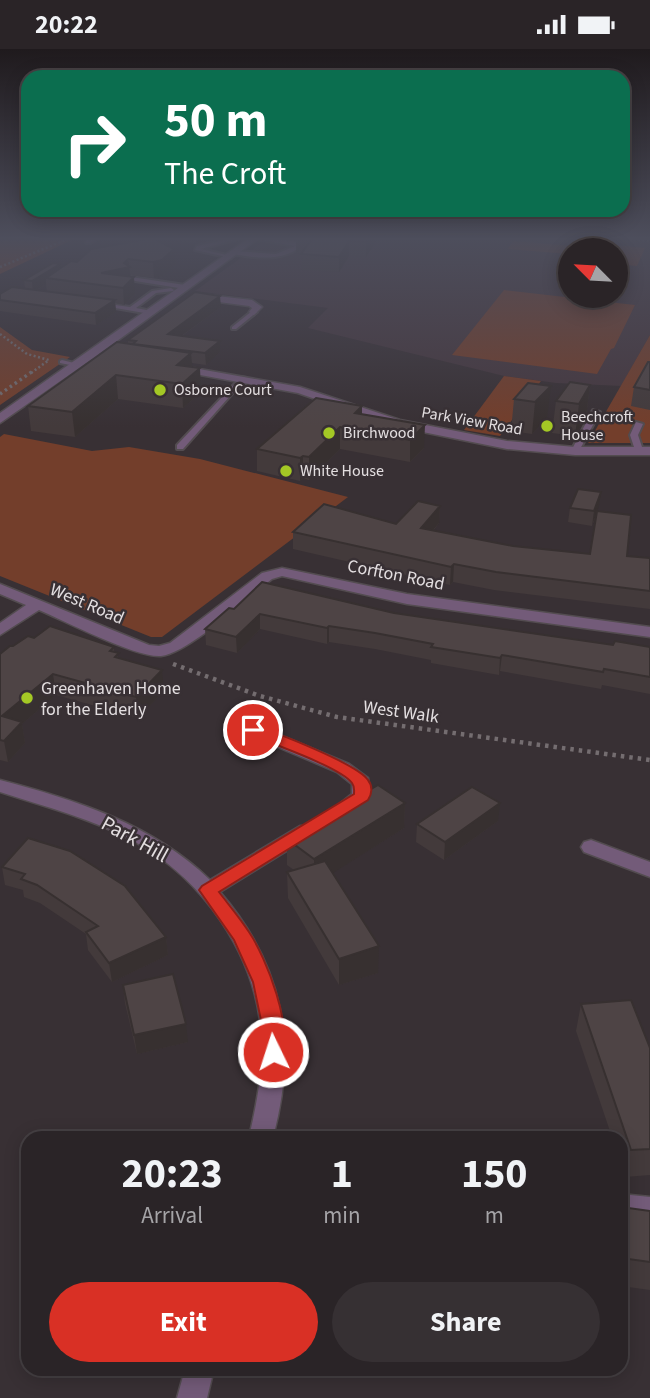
<!DOCTYPE html>
<html lang="en">
<head>
<meta charset="utf-8">
<style>
  body { margin:0; font-family:"Source Sans 3",sans-serif; background:#363033; color:#f1f3f6; height:100vh; display:flex; flex-direction:column; font-size:26px; white-space:nowrap }
  * { box-sizing:border-box; margin:0 }
  p { font-size:23px; color:#a5a4a7 }
  .icon { flex:none; width:38px; height:38px; fill:none; stroke:currentColor; stroke-width:2; stroke-linecap:round; stroke-linejoin:round }
  .map { position:relative; flex:1; overflow:hidden }
  .drawer { position:absolute; left:21px; top:1082px; width:607px; height:245px; display:flex; flex-direction:column; background:#2a2427; border-radius:21px; box-shadow:0 4px 18px #0003,0 0 0 2px #464144 }
  .drawer>* { flex:none }
  .top-card { position:absolute; left:21px; top:21px; width:609px; height:147px; border-radius:21px; box-shadow:0 4px 18px #0003,0 0 0 2px #464144; background:#0b6e4f; color:#fff; overflow:hidden }
  .needle { width:46px; rotate:294deg }
  .controls { position:absolute; left:558px; top:189px; display:grid; gap:14px }
  .controls a { display:grid; place-items:center; width:70px; height:70px; border-radius:50%; background:#2a2427; box-shadow:0 4px 18px #0003,0 0 0 2px #464144; font-size:35px }
  .pin { position:absolute; display:grid; place-items:center; width:60px; height:60px; color:#fff; margin:-30px; border:4px solid #fff; border-radius:50%; box-shadow:0 2px 7px #0007 }
  .me { position:absolute; width:77px; margin:-38px; rotate:356deg; stroke-linejoin:round; filter:drop-shadow(0 0 5px #0008) }
  .turn { display:flex; align-items:center; gap:24px; height:147px; padding:0 28px; font-size:32px }
  .turn .icon { width:91px; height:91px; stroke-width:2.5 }
  .turn b { display:block; font-size:49px; line-height:60px }
  .eta { display:flex; justify-content:space-evenly; align-items:center; height:119px; text-align:center }
  .eta b { font-size:42px; font-weight:700; line-height:49px }
  .primary-button { display:flex; gap:14px; margin-top:auto; padding:14px 28px }
  .primary-button a { flex:1; height:80px; border-radius:42px; background:#d93025; color:#fff; font-size:28px; font-weight:700; line-height:80px; text-align:center }
  .primary-button a+a { background:#363033; color:#f1f3f6 }
  .status { display:flex; justify-content:space-between; align-items:center; height:49px; padding:0 35px; background:#2a2427; direction:ltr }
  .status svg { height:19px; fill:currentColor }
  .map>svg:first-child { display:block }
  .built { fill:#45373e; fill-rule:evenodd }
  .green { fill:#733e2b }
  .lines { fill:none; stroke-linecap:round; stroke-linejoin:round }
  .lane-casing { stroke:#534c50; stroke-width:4 }
  .street-casing { stroke:#534c50; stroke-width:3 }
  .path-far2 { stroke:#746d70; stroke-width:2.5; stroke-dasharray:2 2.5; stroke-linecap:butt }
  .path-far1 { stroke:#746d70; stroke-width:3.5; stroke-dasharray:2.5 3.5; stroke-linecap:butt }
  .path { stroke:#746d70; stroke-width:4.5; stroke-dasharray:3.5 5; stroke-linecap:butt }
  .lane { fill:#735b79; fill-rule:evenodd }
  .street { fill:#735b79; fill-rule:evenodd }
  .wall { fill:#433a3b; fill-rule:evenodd }
  .shaded-wall { fill:#373030 }
  .building { fill:#4e4445; stroke:#373030; stroke-width:2 }
  .route { fill:#d93025; stroke:#8d1f18; stroke-width:2 }
  .poi-dot { fill:#a4c825; stroke:#383034; stroke-width:2.5 }
  .labels { text-anchor:middle; dominant-baseline:central; stroke-width:5; stroke-linejoin:round; paint-order:stroke }
  .far-poi-label { font-size:16px; fill:#e3dee0; stroke:#383034; text-anchor:start }
  .far-street-label { font-size:16px; fill:#e3dee0; stroke:#383034 }
  .street-label { font-size:18px; fill:#e3dee0; stroke:#383034 }
  .poi-label { font-size:18px; fill:#e3dee0; stroke:#383034; text-anchor:start }
  .near-street-label { font-size:21px; fill:#e3dee0; stroke:#383034 }
</style>
</head>
<body>
<div class="status"><b>20:22</b><svg viewBox="0 0 49 12"><path d="M0 12V9h3v3zM5 12V6h3v6zM10 12V3h3v9zM15 12V0h3v12zM26 1h20v11H26zM47 4h2v5h-2z"/></svg></div>
<div class="map">
<svg width="650" height="1349" viewBox="0 0 650 1349">
  <rect width="100%" height="100%" fill="#383034"/>
  <!-- built -->
  <path class="built" d="M268 189H613L650 193V286L621 337 556 334 504 327 308 279 328 259 195 242ZM570 201H616V247H570Z"/>
  <!-- green -->
  <g class="green">
    <path d="M0 189H76L0 225Z"/>
    <path d="M513 192 573 197 568 205 508 200Z"/>
    <path d="M613 196 645 199 637 217 616 215V201H610Z"/>
    <path d="M504 241 635 256 614 299 611 300 597 325 452 306Z"/>
    <path d="M0 278 32 301 70 308 0 356Z"/>
    <path d="M650 286V394H588Z"/>
    <path d="M504 327 541 332 500 387 464 381Z"/>
    <path d="M4 385 92 402 129 398 200 410 348 448 162 588H151L0 527V388Z"/>
  </g>
  <g class="lines">
    <!-- lane casing -->
    <g class="lane-casing">
      <g id="lane">
        <path d="M92 189H99L90 194H86V192Z"/>
        <path d="M232 189H241L201 200 231 207V209L195 201 197 197Z"/>
        <path d="M251 189 293 192 302 197C282 213 256 209 233 205L235 202 276 205 295 197Z"/>
        <path d="M131 228 185 236 188 238 185 240 129 231 128 230Z"/>
        <path d="M171 239 174 241 173 242 156 244 136 259 152 262V264L150 265 98 256 101 254 130 258 152 242Z"/>
        <path d="M252 262 257 263 236 280H232V278Z"/>
        <path d="M62 311 78 315 75 317 60 314V312Z"/>
        <path d="M241 328 246 329 183 400H177V396Z"/>
        <path d="M593 361 600 363 579 402 572 404 571 402Z"/>
        <path d="M636 373 643 375 638 386 643 401 639 403 635 401 630 386Z"/>
      </g>
    </g>
    <!-- street casing -->
    <g class="street-casing">
      <g id="street">
        <path d="M249 189H259L99 305 122 309V313L92 310 0 374V364Z"/>
        <path d="M199 245 252 251 262 258 254 266 249 263 252 259 249 257 196 250V246Z"/>
        <path d="M177 316 300 338 400 371 507 392 575 398H650V406H575L507 400 393 377 298 344 173 321V317Z"/>
        <path d="M282 519 407 545 650 578V588L407 555 282 527 272 530C248 549 188 604 161 607 136 609 65 572 39 561L0 586V574L26 556 0 545V535L149 596 159 597 170 594 262 524Z"/>
        <path d="M265 665 274 670 265 680 349 715 368 729 371 747C365 757 351 764 339 761L337 757 352 745V735L337 723 247 685 244 681C249 674 256 667 265 665Z"/>
        <path d="M0 731C76 751 152 775 210 831L300 777H314L317 781 314 785 220 843C283 916 298 996 273 1088H249C257 1054 264 1018 261 982 255 905 203 830 135 793 93 770 46 758 0 743Z"/>
        <path d="M591 791 650 813V828L584 803 581 798 584 793Z"/>
        <path d="M621 1145 650 1148V1172L621 1168Z"/>
        <path d="M185 1320H214L207 1349H177Z"/>
      </g>
    </g>
    <!-- path-far2 -->
    <g class="path-far2">
      <path d="M620 189 650 192"/>
      <path d="M0 218 70 189"/>
      <path d="M0 285 27 305 49 311 31 324"/>
    </g>
    <!-- path-far1 -->
    <path class="path-far1" d="M0 345 33 322"/>
    <!-- path -->
    <path class="path" d="M173 615 260 647 337 668 650 711"/>
    <!-- lane -->
    <use href="#lane" class="lane"/>
    <!-- street -->
    <use href="#street" class="street"/>
  </g>
  <!-- wall -->
  <g class="wall">
    <path d="M156 189H204L196 194Z"/>
    <path d="M296 189H378L366 208 349 207 339 223 301 221 302 205 296 204Z"/>
    <path d="M91 200 176 215 163 227 154 229 130 226 135 245 124 256 115 254 116 263 96 276 0 262V245L25 240 24 231 60 215V219L77 213ZM46 235 47 243 37 241Z"/>
    <path d="M221 258 182 287 220 303 206 316 192 314V318L201 343 183 359 118 350 75 388 31 382 28 357 128 295V291Z"/>
    <path d="M650 313V361L631 357 634 338Z"/>
    <path d="M528 334 547 369 532 385 511 382 514 350Z"/>
    <path d="M590 336 586 368 575 387 552 384 556 352Z"/>
    <path d="M362 365 424 399 410 413 340 400 309 431 303 429 300 432 257 422V400Z"/>
    <path d="M601 443 597 462 627 507 650 509V560L494 541 453 533 450 536 293 500V483L396 475 440 457 439 474 433 482 513 497 590 505 596 467 592 477 568 473 570 459Z"/>
    <path d="M234 560 394 564 613 596 650 598V645L602 636 601 640 500 622 499 626 431 614V611L375 600 329 593 327 595 260 580 237 604 206 596 205 580Z"/>
    <path d="M34 589 114 598V603L120 610 164 642 138 669 56 646 22 675 25 694 8 713 0 711V605L13 597Z"/>
    <path d="M405 754 404 779 332 824 378 924 339 936 288 849 287 823 294 821 287 816V790Z"/>
    <path d="M498 772 444 811 416 793 417 775Z"/>
    <path d="M28 789 166 888 168 906 112 933 88 901 86 885 40 854 24 848 23 841 5 836 2 818Z"/>
    <path d="M123 936 188 993 137 1005 125 954Z"/>
    <path d="M581 955 650 999V1126L625 1128 621 1117V1088H612L576 982Z"/>
    <path d="M621 1158 650 1162V1241L621 1237Z"/>
  </g>
  <!-- shaded-wall -->
  <g class="shaded-wall">
    <path d="M196 189H204L196 194Z"/>
    <path d="M368 189H378L366 208V193Z"/>
    <path d="M349 192V207L339 223V208Z"/>
    <path d="M174 200 176 215 163 227 154 229 153 213Z"/>
    <path d="M128 210 131 231 134 228 135 245 124 256 123 239 101 224 124 214Z"/>
    <path d="M60 215 61 226 46 229V235L33 243 32 232Z"/>
    <path d="M220 247 221 258 169 296 168 285Z"/>
    <path d="M115 251 116 263 96 276 95 264Z"/>
    <path d="M220 292V303L206 316 205 304Z"/>
    <path d="M191 304 193 325 200 319 201 343 183 359 182 335 177 316Z"/>
    <path d="M116 326 118 350 75 388 72 363Z"/>
    <path d="M590 336 586 368 575 387 579 355Z"/>
    <path d="M551 337 547 369 532 385 535 353Z"/>
    <path d="M362 357V379L355 364Z"/>
    <path d="M425 376 424 399 410 413V391Z"/>
    <path d="M340 378V400L309 431V408Z"/>
    <path d="M303 407V429L300 432V409Z"/>
    <path d="M601 443 599 457 592 477 594 462Z"/>
    <path d="M440 457 439 474 420 496 421 479Z"/>
    <path d="M454 515 453 533 450 536 451 518Z"/>
    <path d="M260 565V580L237 604 236 588Z"/>
    <path d="M329 577V593L327 595V579Z"/>
    <path d="M502 606 500 622 499 626 500 609Z"/>
    <path d="M162 621 164 642 138 669 136 648Z"/>
    <path d="M53 625 56 646 22 675 25 694 8 713 4 692 2 667Z"/>
    <path d="M405 754 404 779 314 836V810Z"/>
    <path d="M500 754 498 772 444 811 445 793Z"/>
    <path d="M166 888 168 906 112 933 109 914Z"/>
    <path d="M379 897 378 924 339 936V910Z"/>
    <path d="M186 975 188 993 137 1005 134 986Z"/>
  </g>
  <!-- building -->
  <g class="building">
    <path d="M153 189 174 200 162 211 153 213 128 210 124 214 130 218 101 224 134 228 123 239 46 229 71 212 77 213 91 200Z"/>
    <path d="M298 189H368L366 193 349 192 339 208 301 205 312 190Z"/>
    <path d="M53 214 60 215 32 232 24 231Z"/>
    <path d="M12 238 115 251 95 264 0 251V245Z"/>
    <path d="M195 243 220 247 168 285 220 292 205 304 133 295 136 292 128 291Z"/>
    <path d="M117 293 191 304 177 316 200 319 182 335 116 326 72 363 28 357Z"/>
    <path d="M648 313H650V341L634 338Z"/>
    <path d="M570 333 590 336 579 355 556 352Z"/>
    <path d="M528 334 551 337 535 353 514 350Z"/>
    <path d="M316 349 362 357 355 364 425 376 410 391 340 378 309 408 303 407 300 409 257 400Z"/>
    <path d="M578 440 601 443 594 462 570 459Z"/>
    <path d="M418 452 440 457 421 479 513 497 590 505 597 462 631 466 627 507 650 509V542L496 523 454 515 451 518 293 483 324 455 396 475Z"/>
    <path d="M262 533 394 564 613 596 615 592 650 598V628L604 620 603 623 502 606 500 609 431 598 433 595 375 584 329 577 327 579 260 565 236 588 205 580 229 559 234 560Z"/>
    <path d="M50 577 114 598 110 602 119 604 115 608 162 621 136 648 53 625 2 667 22 673 4 692 0 691V605L10 597H13L28 587 34 589Z"/>
    <path d="M378 736 405 754 314 810 287 790Z"/>
    <path d="M472 738 500 754 445 793 417 775Z"/>
    <path d="M28 789 70 802 125 837 166 888 109 914 86 883 98 877 37 836 21 830 25 825 2 818Z"/>
    <path d="M325 812 379 897 339 910 287 823Z"/>
    <path d="M173 925 186 975 134 986 123 936Z"/>
    <path d="M631 951 650 999V1100L631 1101 581 955Z"/>
    <path d="M621 1158 650 1162V1213L621 1209Z"/>
  </g>
  <!-- sky -->
  <linearGradient id="sky" x2="0" y2="1"><stop stop-color="#1f1a1d"/><stop offset="0.5" stop-color="#4d4e5c"/><stop offset="1" stop-color="#4d4e5c" stop-opacity="0"/></linearGradient>
  <rect width="650" height="378" fill="url(#sky)"/>
  <!-- route -->
  <path class="route" d="M253 677C274 682 357 715 368 731 373 737 372 745 368 751L219 843C229 856 240 869 249 883 266 908 295 981 280 1009L273 1011 265 1009 262 1003 263 981 253 933 234 891 199 841 202 837 354 745C354 741 355 738 352 734 340 718 270 694 248 685L245 681 248 678Z"/>
  <!-- markers -->
  <g class="poi-dot">
    <circle cx="160" cy="341" r="7"/>
    <circle cx="547" cy="377" r="7"/>
    <circle cx="329" cy="384" r="7"/>
    <circle cx="286" cy="422" r="7"/>
    <circle cx="27" cy="649" r="7"/>
  </g>
  <g class="labels">
    <!-- far-poi labels -->
    <g class="far-poi-label">
      <text x="174" y="341">Osborne Court</text>
      <text x="561" y="368">Beechcroft<tspan x="561" dy="18">House</tspan></text>
      <text x="343" y="384">Birchwood</text>
      <text x="300" y="422">White House</text>
    </g>
    <!-- far-street labels -->
    <g class="far-street-label">
      <text transform="translate(472 372) rotate(10)">Park View Road</text>
    </g>
    <!-- street labels -->
    <g class="street-label">
      <text transform="translate(396 526) rotate(11)">Corfton Road</text>
      <text transform="translate(87 555) rotate(23)">West Road</text>
      <text transform="translate(401 663) rotate(8)">West Walk</text>
    </g>
    <!-- poi labels -->
    <g class="poi-label">
      <text x="41" y="639">Greenhaven Home<tspan x="41" dy="21">for the Elderly</tspan></text>
    </g>
    <!-- near-street labels -->
    <g class="near-street-label">
      <text transform="translate(135 790) rotate(29)">Park Hill</text>
    </g>
  </g>
</svg>
<div class="controls">
<a><svg class="needle" viewBox="-14 -14 28 28"><path d="M0-13l5 13h-10z" fill="#e53935"/><path d="M0 13l5-13h-10z" fill="#a5a4a7"/></svg></a>
</div>
<div class="pin" style="left:253px;top:681px;background:#d93025"><svg class="icon" aria-label="arrive" viewBox="0 0 24 24"><path d="M6 21V4h12l-3 4 3 4H6"/></svg></div>
<svg class="me" style="left:273px;top:1003px" viewBox="-20 -20 40 40"><circle r="17" fill="#d93025" stroke="#fff" stroke-width="3"/><path d="M0-11L8 9 0 5-8 9z" fill="#fff"/></svg>
<div class="top-card">
<div class="turn"><svg class="icon" aria-label="right" viewBox="0 0 24 24"><path d="M7 20v-9h11M14 6l5 5-5 5"/></svg><div><b>50 m</b>The Croft</div></div>
</div>
<section class="drawer">
<div class="eta">
<div><b>20:23</b><p>Arrival</p></div>
<div><b>1</b><p>min</p></div>
<div><b>150</b><p>m</p></div>
</div>
<div class="primary-button"><a>Exit</a><a>Share</a></div>
</section>
</div>
</body>
</html>
